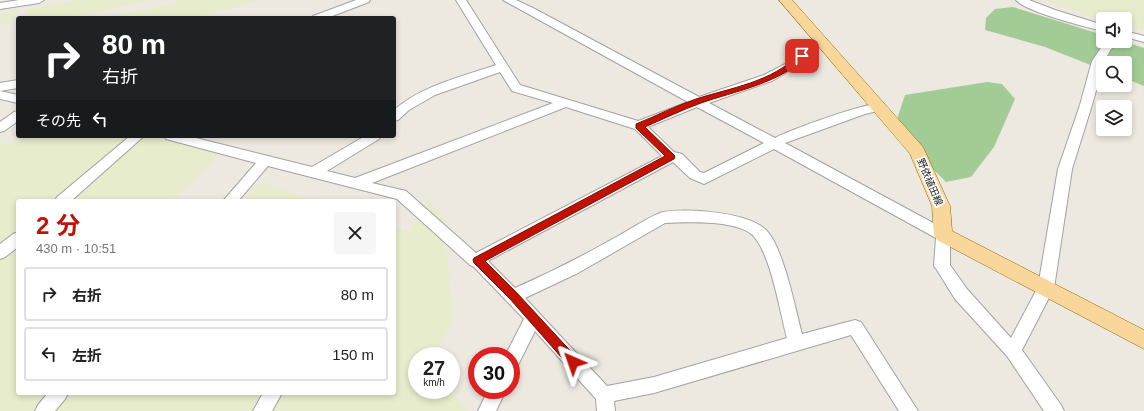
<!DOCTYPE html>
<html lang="ja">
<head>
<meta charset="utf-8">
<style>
  body { margin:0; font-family:Arial,"Noto Sans JP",sans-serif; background:#f6f6f6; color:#222; height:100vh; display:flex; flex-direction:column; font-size:15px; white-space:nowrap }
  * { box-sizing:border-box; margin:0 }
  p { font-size:13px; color:#767676 }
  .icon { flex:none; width:22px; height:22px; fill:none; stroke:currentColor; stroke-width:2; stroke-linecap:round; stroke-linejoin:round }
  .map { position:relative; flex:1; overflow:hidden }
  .sheet { position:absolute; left:16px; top:199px; width:380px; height:196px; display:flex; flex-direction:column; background:#fff; border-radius:4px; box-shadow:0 2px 6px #0003 }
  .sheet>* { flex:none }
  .top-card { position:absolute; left:16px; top:16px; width:380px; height:122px; border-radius:4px; box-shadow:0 2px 6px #0003; background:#202124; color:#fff; overflow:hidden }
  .tools { position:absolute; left:1096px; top:12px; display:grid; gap:8px }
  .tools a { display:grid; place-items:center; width:36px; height:36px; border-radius:4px; background:#fff; box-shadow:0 2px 6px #0003; font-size:20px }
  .speed { position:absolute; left:408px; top:347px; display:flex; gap:8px; font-size:20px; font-weight:700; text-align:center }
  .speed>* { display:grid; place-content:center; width:52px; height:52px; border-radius:50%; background:#fff; box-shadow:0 2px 6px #0003; line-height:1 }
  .speed small { font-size:10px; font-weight:400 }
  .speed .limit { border:6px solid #d22; background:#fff; color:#111 }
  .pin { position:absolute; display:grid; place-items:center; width:34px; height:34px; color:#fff; margin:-17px; border-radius:8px; box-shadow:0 2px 6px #0006 }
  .me { position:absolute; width:44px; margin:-22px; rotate:317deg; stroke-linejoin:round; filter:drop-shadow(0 0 3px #0008) }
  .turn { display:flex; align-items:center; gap:14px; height:84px; padding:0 20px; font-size:18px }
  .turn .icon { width:52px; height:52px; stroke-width:2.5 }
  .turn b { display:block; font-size:28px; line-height:34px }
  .then { display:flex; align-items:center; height:38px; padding:0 20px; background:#0003; gap:8px; font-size:15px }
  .round { display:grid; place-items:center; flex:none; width:42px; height:42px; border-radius:4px; background:#f6f6f6 }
  .summary { display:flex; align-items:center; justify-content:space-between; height:68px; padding:0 20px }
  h1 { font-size:24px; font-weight:700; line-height:30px; color:#c11305 }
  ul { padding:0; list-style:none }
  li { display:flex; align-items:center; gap:12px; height:54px; margin:0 8px 6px; padding:0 12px; border:2px solid #e0e0e0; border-radius:4px }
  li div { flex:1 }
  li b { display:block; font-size:15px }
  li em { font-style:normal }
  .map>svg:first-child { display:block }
  .farmland { fill:#e7eccc }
  .forest { fill:#a2cb96 }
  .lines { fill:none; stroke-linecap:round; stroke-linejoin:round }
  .minor-casing { stroke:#a2a2a2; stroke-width:2 }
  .major-casing { stroke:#8e6a04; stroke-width:1 }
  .minor { fill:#fff; fill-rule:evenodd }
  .major { fill:#f9d69a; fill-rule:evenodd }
  .route { fill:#c11305; stroke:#7d0c03 }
  .labels { text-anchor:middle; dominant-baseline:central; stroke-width:3.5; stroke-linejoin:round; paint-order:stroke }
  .street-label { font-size:10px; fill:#1b1b1b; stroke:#fff }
</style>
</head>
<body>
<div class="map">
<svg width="1144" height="411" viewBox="0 0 1144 411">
  <rect width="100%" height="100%" fill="#ede9e1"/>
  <!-- farmland -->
  <g class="farmland">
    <path d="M79 0H152L69 18H25L29 9Z"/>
    <path d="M176 0H260L196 18H102L175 4Z"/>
    <path d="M1044 0H1144V31L1125 27V19H1103V21Z"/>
    <path d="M18 9 13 23 0 25V13Z"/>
    <path d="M21 136H161L221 152 172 201H18V393H394V227L410 232 427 199 444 219 453 322 432 356H417V390H447L469 410 468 411H0V143L8 144Z"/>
    <path d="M261 183 317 201H243Z"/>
  </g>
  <!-- forest -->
  <g class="forest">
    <path d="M1013 7 1103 35V41H1123L1144 48V86L1125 78V63H1103V70L1045 47 985 30 986 18 995 9Z"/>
    <path d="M987 82 1002 84 1015 99 994 147 971 177 946 182 923 159 896 122 905 95Z"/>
  </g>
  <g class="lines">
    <!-- minor casing -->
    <g class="minor-casing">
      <g id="minor">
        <path d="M19 0H44L39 3 0 9V3Z"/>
        <path d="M356 0H370L369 2 327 18H312L313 16Z"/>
        <path d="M456 0H466L520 85 638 121 688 102 503 0H516L533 8 699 97 764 75 791 61 804 47 816 40H824L825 42 812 51 799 65 772 81 709 103 775 138C790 130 869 101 882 104L884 107 882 110 865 114 785 143 948 231 950 235V265L967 289 1011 338 1038 287 1058 169 1080 105 1092 61 1103 45 1108 41H1120L1111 49 1104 61 1092 105 1072 169 1054 288 1022 350 1061 405 1064 411H1044L1007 356 955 299 937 270 934 266 936 238 774 149 704 184 690 178 673 162 488 261 515 288C547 274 577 259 607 242 620 236 651 215 663 212 688 208 750 212 767 231 784 250 795 308 802 334L855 320 861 322 918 411H899L851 335 654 393 614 401 615 411H597L596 399 535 331 517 367 511 369V356H505L524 319 474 267 470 265 397 199 268 166 238 201H223L256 163 166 139 164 136H188L312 167 365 136H381L379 139 327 171 355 178 553 103 512 91 500 72 435 95 409 110 398 120 394 121V110C423 85 461 77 496 65ZM566 107 635 129 662 156 476 253 406 191 372 183ZM697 107 764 143 704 173 700 172 682 154 674 152 648 127ZM665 223C687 222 731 220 750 233 770 247 780 313 787 338L654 377 607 386 525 298 578 273Z"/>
        <path d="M1016 0H1029L1055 10 1103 25V31C1086 27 1026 12 1016 0Z"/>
        <path d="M1125 31 1144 36V42L1125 37Z"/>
        <path d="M18 80V88L0 91V83Z"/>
        <path d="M0 91 18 95V103L0 99Z"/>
        <path d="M18 111V121L4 131 0 132V122L14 112Z"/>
        <path d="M130 136H144L71 201H55L57 197Z"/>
        <path d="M18 232V247L5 257 0 259V244L13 234Z"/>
        <path d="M488 390H506L496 411H478Z"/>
        <path d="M48 393H68L65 399 55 411H35L38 405Z"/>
        <path d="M263 393H282L272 411H253Z"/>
      </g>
    </g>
    <!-- major casing -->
    <g class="major-casing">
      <path id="major" d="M779 0H792L923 147 950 206 952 231 1144 330V349L937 240 934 235 932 206 910 154Z"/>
    </g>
    <!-- minor -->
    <use href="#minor" class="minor"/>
    <!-- major -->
    <use href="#major" class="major"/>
  </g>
  <!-- route -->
  <path class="route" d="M799 54H802L805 56C785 82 732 92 701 103 682 110 663 119 645 127L674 155 675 157 674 159 485 261 517 293 577 358 579 362 577 366 573 367 569 366 510 299 474 263 473 260 474 258 665 156 636 128V124C656 116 675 106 696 99 730 88 773 82 799 54Z"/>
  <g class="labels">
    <!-- street labels -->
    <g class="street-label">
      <text transform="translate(930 182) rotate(67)">野依植田線</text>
    </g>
  </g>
</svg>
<div class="tools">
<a><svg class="icon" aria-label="sound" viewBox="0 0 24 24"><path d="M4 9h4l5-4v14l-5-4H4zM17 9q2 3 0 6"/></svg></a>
<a><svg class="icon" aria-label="search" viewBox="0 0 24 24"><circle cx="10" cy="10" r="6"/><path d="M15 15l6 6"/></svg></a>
<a><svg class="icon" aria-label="layers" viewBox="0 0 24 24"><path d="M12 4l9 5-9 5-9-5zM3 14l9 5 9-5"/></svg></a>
</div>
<div class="speed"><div>27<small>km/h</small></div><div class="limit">30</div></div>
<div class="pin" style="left:802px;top:56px;background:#d93025"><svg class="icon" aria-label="arrive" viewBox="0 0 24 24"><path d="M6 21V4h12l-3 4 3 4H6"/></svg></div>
<svg class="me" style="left:573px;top:362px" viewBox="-20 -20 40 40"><path d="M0-17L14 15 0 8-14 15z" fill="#c11305" stroke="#fff" stroke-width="4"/></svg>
<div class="top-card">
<div class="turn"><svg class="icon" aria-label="right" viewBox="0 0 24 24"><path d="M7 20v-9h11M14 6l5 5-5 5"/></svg><div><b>80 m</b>右折</div></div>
<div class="then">その先<svg class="icon" aria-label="left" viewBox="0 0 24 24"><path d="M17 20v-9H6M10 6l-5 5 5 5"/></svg></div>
</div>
<section class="sheet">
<div class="summary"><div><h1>2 分</h1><p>430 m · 10:51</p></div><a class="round"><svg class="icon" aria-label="close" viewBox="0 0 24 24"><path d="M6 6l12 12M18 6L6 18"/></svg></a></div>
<ul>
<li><svg class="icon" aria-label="right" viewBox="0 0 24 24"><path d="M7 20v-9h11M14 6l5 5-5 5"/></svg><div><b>右折</b></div><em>80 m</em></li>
<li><svg class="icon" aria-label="left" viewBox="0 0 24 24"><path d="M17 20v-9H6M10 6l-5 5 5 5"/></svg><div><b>左折</b></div><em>150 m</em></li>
</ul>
</section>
</div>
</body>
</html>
